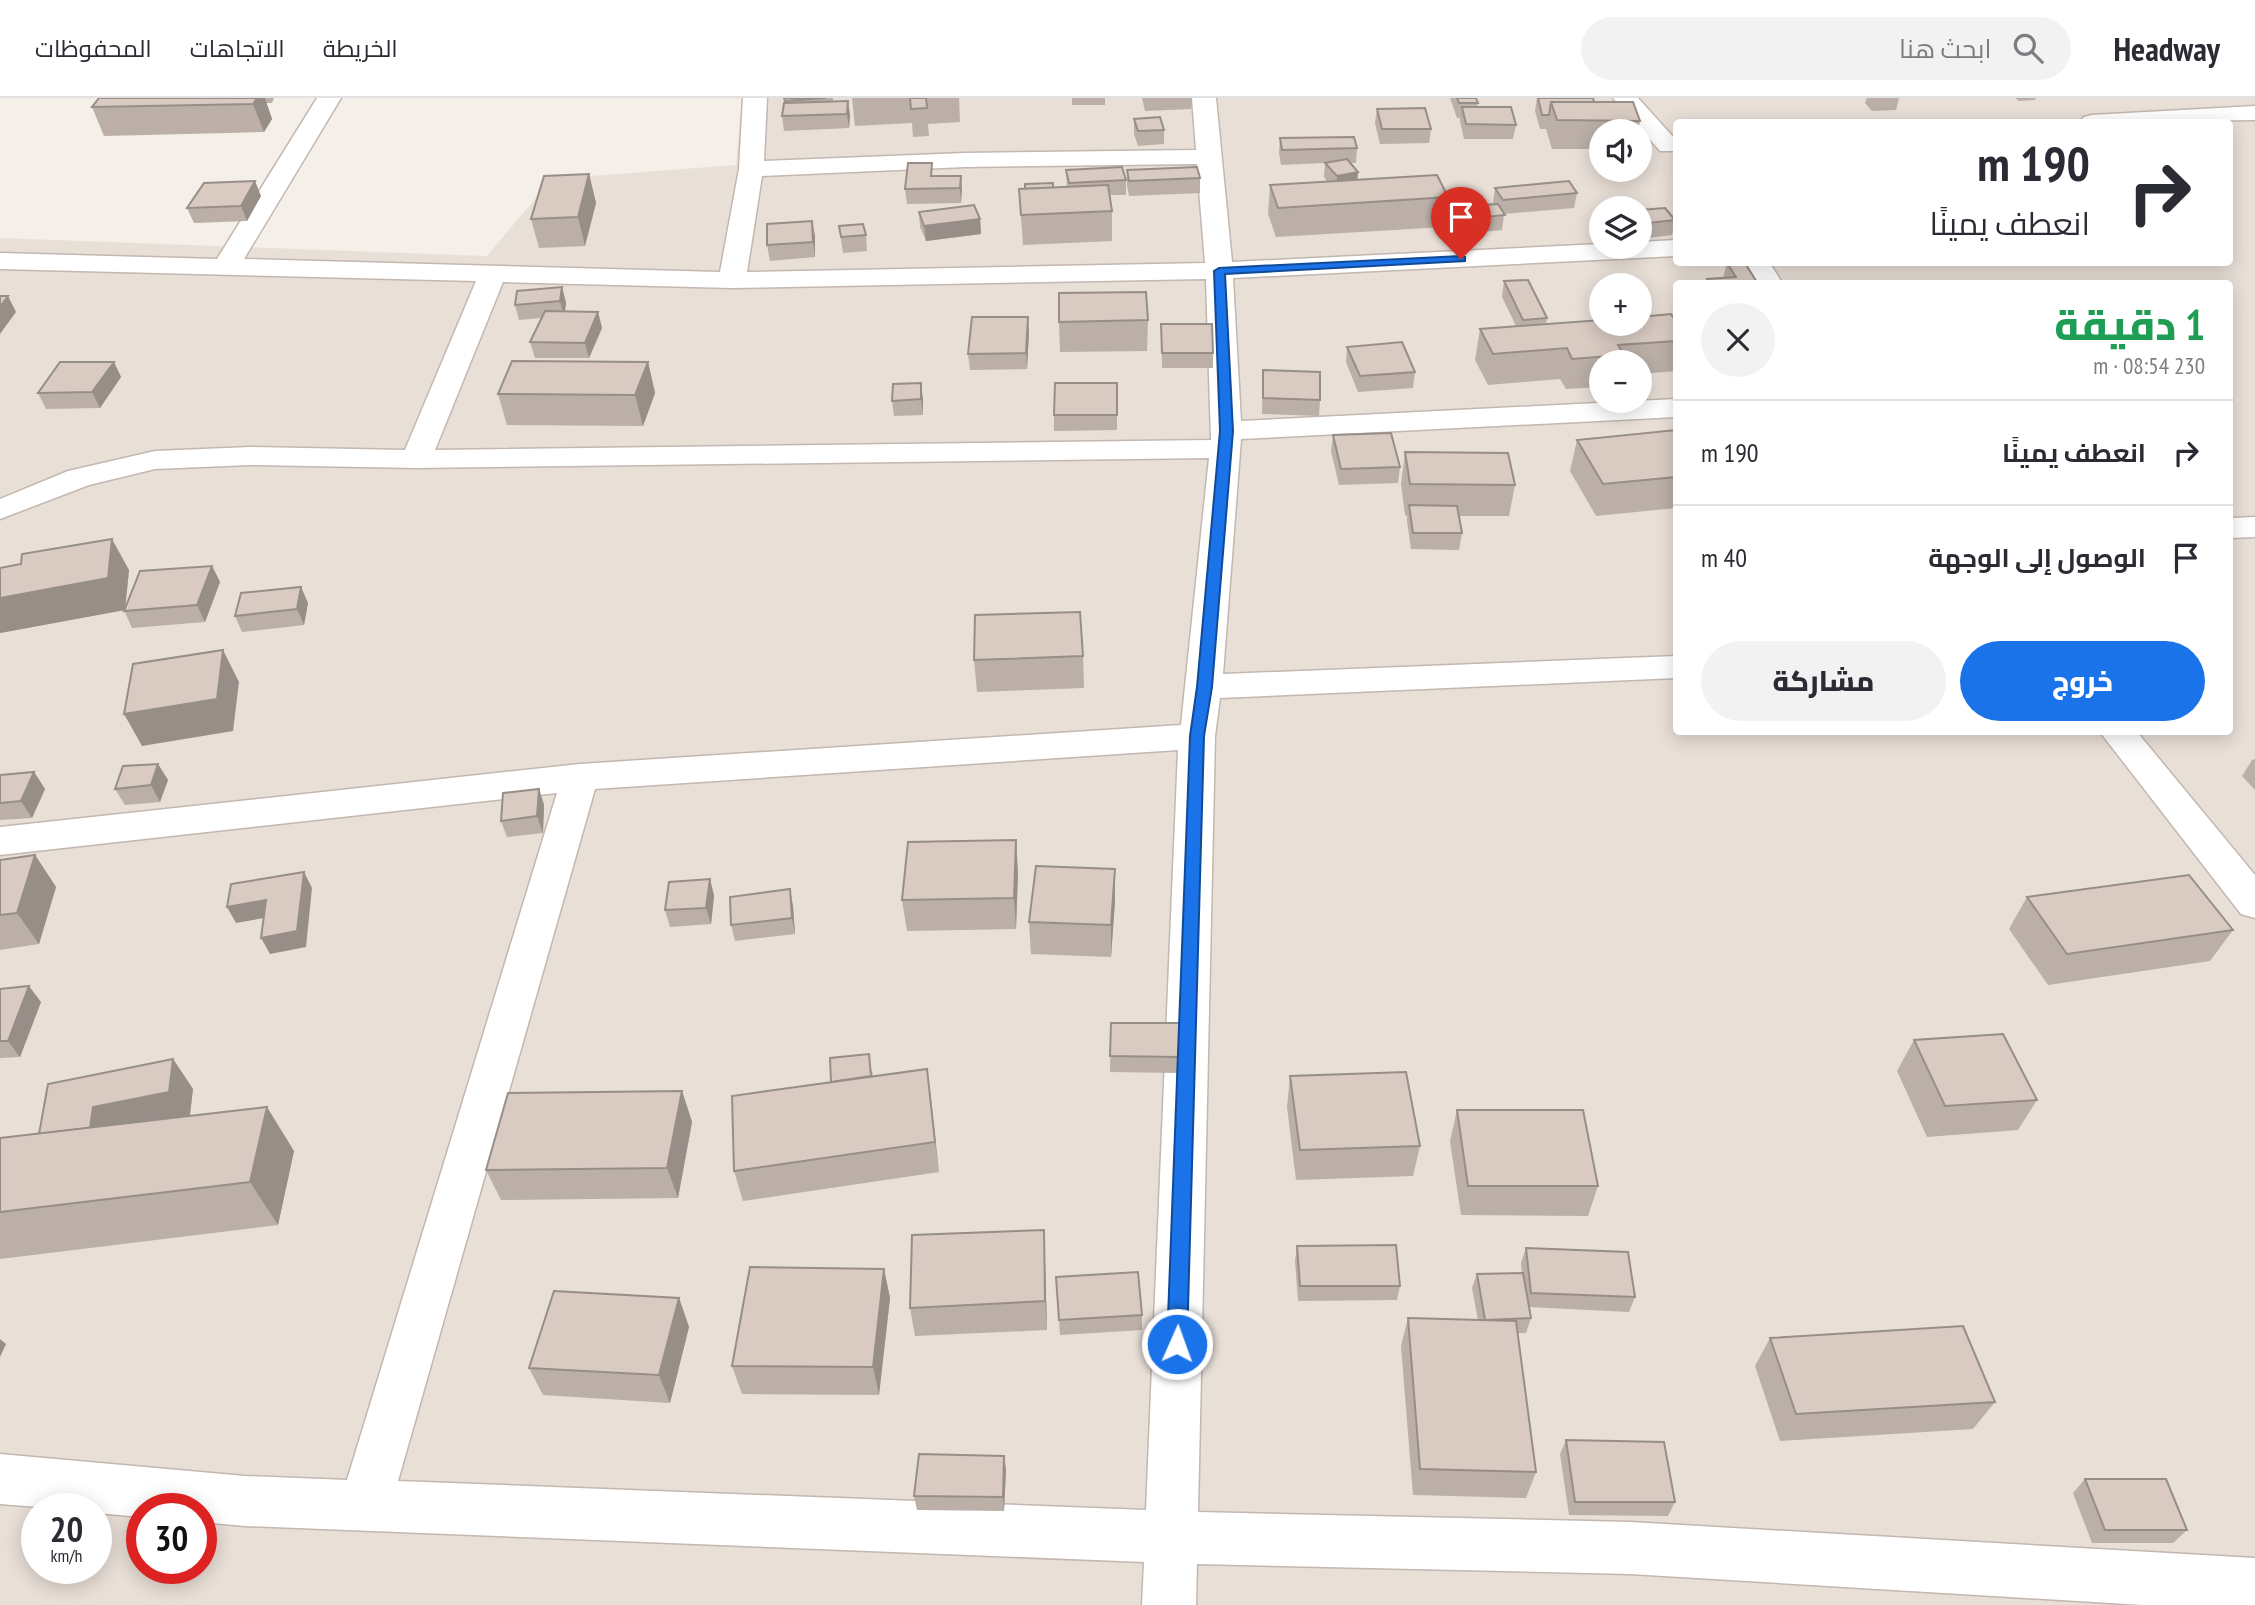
<!DOCTYPE html>
<html lang="ar">
<head>
<meta charset="utf-8">
<style>
  body { margin:0; font-family:"PT Sans Narrow",Cairo,sans-serif; background:#f2f2f3; color:#2b2b33; direction:rtl; height:100vh; display:flex; flex-direction:column; font-size:26px; white-space:nowrap }
  * { box-sizing:border-box; margin:0 }
  p { font-size:23px; color:#7c7c81 }
  .icon { flex:none; width:38px; height:38px; fill:none; stroke:currentColor; stroke-width:2; stroke-linecap:round; stroke-linejoin:round }
  .map { position:relative; flex:1; overflow:hidden; direction:ltr }
  .side { position:absolute; left:1673px; top:182px; width:560px; height:455px; display:flex; flex-direction:column; background:#fff; border-radius:7px; box-shadow:0 4px 18px #0003; direction:rtl }
  .side>* { flex:none }
  .guide { position:absolute; left:1673px; top:21px; width:560px; height:147px; border-radius:7px; box-shadow:0 4px 18px #0003; direction:rtl; background:#fff; color:#2b2b33; overflow:hidden }
  .controls { position:absolute; left:1589px; top:21px; display:grid; gap:14px }
  .controls a { display:grid; place-items:center; width:63px; height:63px; border-radius:50%; background:#fff; box-shadow:0 4px 18px #0003; font-size:35px }
  .speed { position:absolute; left:21px; top:1395px; display:flex; gap:14px; font-size:35px; font-weight:700; text-align:center }
  .speed>* { display:grid; place-content:center; width:91px; height:91px; border-radius:50%; background:#fff; box-shadow:0 4px 18px #0003; line-height:1 }
  .speed small { font-size:18px; font-weight:400 }
  .speed .limit { border:10px solid #d22; background:#fff; color:#111 }
  .pin { position:absolute; display:grid; place-items:center; width:60px; height:60px; color:#fff; margin:-72px -30px; border-radius:50% 50% 50% 0; rotate:-45deg; box-shadow:0 0 7px #0007 }
  .pin .icon { rotate:45deg }
  .me { position:absolute; width:77px; margin:-38px; rotate:2deg; stroke-linejoin:round; filter:drop-shadow(0 0 5px #0008) }
  .turn { display:flex; align-items:center; gap:24px; height:147px; padding:0 28px; font-size:32px }
  .turn .icon { width:91px; height:91px; stroke-width:2.5 }
  .turn b { display:block; font-size:49px; line-height:60px }
  .round { display:grid; place-items:center; flex:none; width:74px; height:74px; border-radius:37px; background:#f2f2f3 }
  .summary { display:flex; align-items:center; justify-content:space-between; height:119px; padding:0 28px }
  h1 { font-size:42px; font-weight:800; line-height:52px; color:#1e9e55 }
  .button { display:flex; gap:14px; margin-top:auto; padding:14px 28px }
  .button a { flex:1; height:80px; border-radius:42px; background:#1a73e8; color:#fff; font-size:28px; font-weight:800; line-height:80px; text-align:center }
  .button a+a { background:#f2f2f3; color:#2b2b33 }
  ul { padding:0; list-style:none }
  li { display:flex; align-items:center; gap:21px; height:105px; padding:0 28px; border-top:2px solid #e1e1e2 }
  li div { flex:1 }
  li b { display:block; font-size:26px }
  li em { font-style:normal }
  header { display:flex; align-items:center; gap:42px; box-sizing:border-box; height:98px; padding:0 35px; background:#fff; border-bottom:2px solid #e1e1e2 }
  header strong { font-size:33px }
  nav { display:flex; gap:38px; margin-inline-start:auto; font-size:24px }
  .search { width:490px; height:63px; background:#f2f2f3; display:flex; align-items:center; gap:18px; box-sizing:border-box; padding:0 24px; border-radius:38px; color:#7c7c81; font-size:26px }
  .map>svg:first-child { display:block }
  .residential { fill:#e8dfd7; fill-rule:evenodd }
  .lines { fill:none; stroke-linecap:round; stroke-linejoin:round }
  .minor-casing { stroke:#c3b7af; stroke-width:3 }
  .minor { fill:#fff; fill-rule:evenodd }
  .wall { fill:#bbafa7 }
  .shaded-wall { fill:#988e88 }
  .building { fill:#d9cbc2; stroke:#988e88; stroke-width:2 }
  .route { fill:#1a73e8; stroke:#114b97; stroke-width:2 }
</style>
</head>
<body>
<header>
<strong>Headway</strong>
<div class="search"><svg class="icon" aria-label="search" viewBox="0 0 24 24"><circle cx="10" cy="10" r="6"/><path d="M15 15l6 6"/></svg>ابحث هنا</div>
<nav><a>الخريطة</a><a>الاتجاهات</a><a>المحفوظات</a></nav>
</header>
<div class="map">
<svg width="2255" height="1507" viewBox="0 0 2255 1507">
  <rect width="100%" height="100%" fill="#f4efe9"/>
  <!-- residential -->
  <path class="residential" d="M742 0H2255V1507H0V140L487 158 552 81 736 67ZM1676 24H2230V164H1676ZM1601 33H1640V72H1601ZM1601 110H1640V149H1601ZM1676 186H2230V634H1676ZM1601 187H1640V226H1601ZM1601 264H1640V303H1601ZM37 1410H96V1470H37ZM142 1410H201V1470H142Z"/>
  <g class="lines">
    <!-- minor casing -->
    <g class="minor-casing">
      <g id="minor">
        <path d="M317 0H341L244 161 720 174 739 71 743 0H767L764 63 965 55 1196 52 1192 0H1216L1232 164 1601 146V149H1640V144L1676 142V158L1233 180 1241 323 1676 301V319L1241 341 1223 576 1676 558V580L1220 600 1215 638 1198 1414 1630 1424 2255 1460V1507H2143L1630 1476 1197 1466 1196 1507H1142L1144 1464 245 1428 201 1424V1410H142V1419L96 1415V1410H50L0 1406V1356L245 1378 347 1382 557 695 0 757V729L580 666 1181 627 1209 360 416 370 250 367 155 371 89 387 0 421V401L68 373 155 353 250 349 405 352 476 183 0 171V155L217 161ZM1197 66 1205 165 747 174 762 78 965 69ZM1206 181 1211 342 435 352 503 184 732 190ZM1178 652 1146 1412 398 1383 595 691Z"/>
        <path d="M1613 0H1638L1676 42V53H1660Z"/>
        <path d="M2255 8V22L2080 24 2084 19 2092 17Z"/>
        <path d="M1742 164H1769L1783 186H1756Z"/>
        <path d="M2255 419V439L2230 440V420Z"/>
        <path d="M2100 634H2137L2255 777V820L2241 816Z"/>
      </g>
    </g>
    <!-- minor -->
    <use href="#minor" class="minor"/>
  </g>
  <!-- wall -->
  <g class="wall">
    <path d="M99 0H274L272 5H266L272 21 264 34 104 38 92 9Z"/>
    <path d="M784 0H833V3L850 17 849 30 784 33 782 18 785 5Z"/>
    <path d="M852 0H959L960 24 928 26 929 38 913 39 912 25 855 28Z"/>
    <rect x="1072" y="0" width="33" height="7"/>
    <path d="M1142 0H1192L1191 11 1145 13Z"/>
    <path d="M1450 0H1476L1478 5 1477 9 1516 27 1513 41H1464L1460 23V20H1457Z"/>
    <path d="M1537 0 1594 4 1640 23 1638 33H1601V51H1552L1546 31H1540L1535 13Z"/>
    <path d="M1867 0H1899L1896 12 1872 13 1865 5Z"/>
    <path d="M2015 0H2036L2035 2 2019 3Z"/>
    <path d="M1377 11 1431 31 1429 45 1380 46 1375 25Z"/>
    <path d="M1134 21 1164 32V46L1138 48 1134 36Z"/>
    <path d="M1280 40 1357 50 1356 65H1350L1357 82 1448 99 1444 129 1276 139 1268 116 1270 87 1327 83 1324 79 1325 65 1281 67 1279 55Z"/>
    <path d="M1066 72 1126 82V97H1110L1112 113V143L1023 147 1019 91 1067 89Z"/>
    <path d="M1127 72 1200 80V95L1129 98 1127 87Z"/>
    <path d="M589 76 596 105 585 148 539 150 531 121Z"/>
    <path d="M933 78H961V105L907 106 905 91Z"/>
    <path d="M1495 90 1577 95 1574 110 1504 116 1502 132 1472 135 1465 123 1467 108 1494 106 1493 105Z"/>
    <path d="M261 98 247 123 194 125 187 110Z"/>
    <path d="M1640 112 1675 122 1672 137 1640 141Z"/>
    <path d="M919 114 980 121 981 136 926 143 920 129Z"/>
    <path d="M812 123 815 138V159L770 163 767 147Z"/>
    <path d="M839 128 866 137 867 153 843 155Z"/>
    <path d="M1727 165 1758 186H1706L1707 181 1723 180Z"/>
    <path d="M1504 183 1547 220 1546 226 1676 224V273L1640 276V264H1601V289L1566 291 1560 281 1488 287 1475 262 1480 231 1516 228 1502 199Z"/>
    <path d="M562 189 566 205 565 214H598L602 230 589 260H535L530 244 541 220 519 222 515 207Z"/>
    <path d="M1148 222 1147 253 1060 254 1059 224Z"/>
    <path d="M1161 226 1213 255V270H1162Z"/>
    <path d="M1029 234 1027 271 970 272 968 256Z"/>
    <path d="M1347 249 1415 274 1413 290 1358 294 1346 264Z"/>
    <path d="M114 264 121 279 100 310 46 311 38 295Z"/>
    <path d="M648 264 655 295 643 328 507 327 498 296Z"/>
    <path d="M1263 272 1320 302 1319 318 1262 316Z"/>
    <path d="M921 285 923 317 894 318 892 303Z"/>
    <path d="M1117 285V332L1054 333V317Z"/>
    <path d="M1676 332V410L1596 418 1570 373 1577 342Z"/>
    <path d="M1333 337 1400 369 1398 385 1339 387 1331 353Z"/>
    <path d="M1405 354 1515 387 1509 418H1459L1462 435 1459 452 1411 451 1407 423V418L1405 417 1401 386Z"/>
    <path d="M212 468 220 484 205 524 132 530 124 512 0 535V470L129 472 125 510Z"/>
    <path d="M308 505 304 527 242 534 235 518Z"/>
    <path d="M1083 558 1084 590 977 594 974 562Z"/>
    <path d="M2255 661V692L2242 678 2252 662Z"/>
    <path d="M158 666 168 682 160 704 125 707 115 691Z"/>
    <path d="M34 674 45 691 32 720 0 722V677Z"/>
    <path d="M539 691 544 707 543 735 507 739 501 723Z"/>
    <path d="M35 757 56 789 39 846 0 852V762Z"/>
    <path d="M1018 774 1016 831 907 833 902 802Z"/>
    <path d="M710 781 714 798 711 826 670 829 665 812Z"/>
    <path d="M2027 799 2233 832 2210 863 2048 887 2009 831Z"/>
    <path d="M1115 803 1111 859 1031 856 1029 824Z"/>
    <path d="M793 808 795 836 735 843 731 827Z"/>
    <path d="M0 891 41 904 20 959 0 960Z"/>
    <path d="M1111 925 1179 959V975L1110 974Z"/>
    <path d="M1914 942 2037 1002 2018 1032 1927 1039 1897 973Z"/>
    <path d="M173 961 193 991 190 1018 294 1053 278 1127 0 1161V1040L39 1036Z"/>
    <path d="M927 971 939 1074 743 1103 734 1073 831 984 872 972 873 978Z"/>
    <path d="M1290 978 1420 1048 1413 1078 1296 1082 1287 1009Z"/>
    <path d="M682 993 692 1024 678 1100 501 1102 486 1072Z"/>
    <path d="M1457 1012 1598 1088 1588 1118 1461 1117 1450 1043Z"/>
    <path d="M1044 1132 1047 1232 915 1238 910 1210Z"/>
    <path d="M1297 1148 1400 1188 1397 1202 1298 1203 1295 1163Z"/>
    <path d="M1526 1150 1635 1199 1629 1214 1529 1209 1531 1220 1526 1235H1518L1536 1374 1526 1400 1413 1397 1401 1248 1408 1220 1478 1222 1472 1190 1477 1176 1522 1175 1521 1165Z"/>
    <path d="M884 1171 890 1200 879 1297 742 1296 732 1268Z"/>
    <path d="M1056 1179 1142 1217V1232L1060 1237Z"/>
    <path d="M679 1200 689 1229 670 1305 543 1297 529 1270Z"/>
    <path d="M1770 1240 1995 1304 1973 1331 1780 1343 1755 1268Z"/>
    <path d="M1566 1342 1675 1404 1668 1418 1569 1417 1560 1356Z"/>
    <path d="M1006 1371 1004 1413 917 1412 914 1398Z"/>
    <path d="M2085 1381 2187 1432 2173 1445H2092L2073 1395Z"/>
  </g>
  <!-- shaded-wall -->
  <g class="shaded-wall">
    <path d="M257 0H265L272 21 264 34 253 6Z"/>
    <path d="M848 3 850 17 849 30 847 16Z"/>
    <path d="M1358 74 1357 89 1336 93 1337 78Z"/>
    <path d="M589 76 596 105 585 148 578 119Z"/>
    <path d="M961 78 962 93 961 105 960 90Z"/>
    <path d="M255 83 261 98 247 123 241 108Z"/>
    <path d="M980 121 981 136 926 143 924 128Z"/>
    <path d="M812 123 815 138V159L813 144Z"/>
    <path d="M562 189 566 205 564 218 560 203Z"/>
    <path d="M8 198 16 214 0 236V209Z"/>
    <path d="M598 214 602 230 589 260 585 245Z"/>
    <path d="M1028 219 1029 234 1027 271 1026 255Z"/>
    <path d="M114 264 121 279 100 310 92 294Z"/>
    <path d="M648 264 655 295 643 328 635 297Z"/>
    <path d="M921 285 923 301V317L921 301Z"/>
    <path d="M112 441 129 472 125 512 0 535V500Z"/>
    <path d="M212 468 220 484 205 524 197 507Z"/>
    <path d="M301 489 308 505 304 527 297 511Z"/>
    <path d="M223 552 239 584 233 633 142 648 124 616Z"/>
    <path d="M158 666 168 682 160 704 151 687Z"/>
    <path d="M34 674 45 691 32 720 21 703Z"/>
    <path d="M539 691 544 707 543 735 537 718Z"/>
    <path d="M1016 742 1018 774 1016 831 1014 800Z"/>
    <path d="M35 757 56 789 39 846 17 815Z"/>
    <path d="M1115 771V803L1111 859V827Z"/>
    <path d="M304 774 312 790 306 849 270 856 261 840Z"/>
    <path d="M710 781 714 798 711 826 706 810Z"/>
    <path d="M790 791 793 808 795 836 792 820Z"/>
    <path d="M266 802 275 818 236 825 227 809Z"/>
    <path d="M29 888 41 904 20 959 8 943Z"/>
    <path d="M173 961 193 991 189 1024 36 1050 93 1009Z"/>
    <path d="M927 971 931 1001 939 1074 935 1044Z"/>
    <path d="M682 993 692 1024 678 1100 667 1070Z"/>
    <path d="M267 1009 294 1053 278 1127 250 1084Z"/>
    <path d="M1044 1132 1045 1161 1047 1232 1045 1203Z"/>
    <path d="M884 1171 890 1200 879 1297 873 1269Z"/>
    <path d="M679 1200 689 1229 670 1305 659 1277Z"/>
    <path d="M0 1241 6 1246 0 1259Z"/>
    <path d="M1004 1358 1006 1371 1004 1413 1003 1399Z"/>
  </g>
  <!-- building -->
  <g class="building">
    <path d="M99 0H257L253 6 92 9Z"/>
    <path d="M784 0H826L785 3Z"/>
    <path d="M910 0H926L927 10 911 11Z"/>
    <path d="M1457 0H1476L1478 5H1459Z"/>
    <path d="M1538 0H1593L1594 4H1551L1549 17H1542Z"/>
    <path d="M848 3 847 16 782 18 784 5Z"/>
    <path d="M1551 4H1633L1640 23 1557 22Z"/>
    <path d="M1462 9H1511L1516 27 1466 26Z"/>
    <path d="M1425 10 1431 31H1382L1377 11Z"/>
    <path d="M1160 19 1164 32 1138 33 1134 21Z"/>
    <path d="M1354 39 1357 50 1282 52 1280 40Z"/>
    <path d="M1347 61 1358 74 1337 78 1325 65Z"/>
    <path d="M908 65H932L931 78H961L960 90 905 91Z"/>
    <path d="M1122 69 1126 82 1069 85 1066 72Z"/>
    <path d="M1197 69 1200 80 1129 83 1127 72Z"/>
    <path d="M589 76 578 119 531 121 544 78Z"/>
    <path d="M1437 77 1448 99 1278 110 1270 87Z"/>
    <path d="M255 83 241 108 187 110 204 85Z"/>
    <path d="M1569 83 1577 95 1503 102 1495 90Z"/>
    <path d="M1053 85V90L1025 91V86Z"/>
    <path d="M1108 87 1112 113 1021 117 1019 91Z"/>
    <path d="M1498 106 1505 117 1475 120 1467 108Z"/>
    <path d="M974 107 980 121 924 128 919 114Z"/>
    <path d="M1665 110 1675 122 1640 126V112Z"/>
    <path d="M812 123 813 144 767 147V126Z"/>
    <path d="M863 126 866 137 841 139 839 128Z"/>
    <path d="M1727 165H1745L1758 186H1710L1707 181 1736 179Z"/>
    <path d="M1528 182 1547 220 1523 222 1504 183Z"/>
    <path d="M562 189 560 203 515 207 517 193Z"/>
    <path d="M1146 194 1148 222 1059 224V195Z"/>
    <path d="M0 198H8L0 209Z"/>
    <path d="M545 213 598 214 585 245 530 244Z"/>
    <path d="M1671 216 1676 224V243L1618 247 1624 257 1572 261 1567 250 1493 256 1480 231 1601 222V226H1640V219Z"/>
    <path d="M972 219H1028L1026 255 968 256Z"/>
    <path d="M1161 226H1212L1213 255H1162Z"/>
    <path d="M1402 244 1415 274 1360 278 1347 249Z"/>
    <path d="M512 263 648 264 635 297 498 296Z"/>
    <path d="M60 264H114L92 294 38 295Z"/>
    <path d="M1263 272 1320 274V302L1263 300Z"/>
    <path d="M921 285V301L892 303 893 286Z"/>
    <path d="M1055 285H1117V317H1054Z"/>
    <path d="M1676 332V379L1603 386 1577 342Z"/>
    <path d="M1391 335 1400 369 1341 371 1333 337Z"/>
    <path d="M1405 354 1508 355 1515 387 1410 386Z"/>
    <path d="M1409 407 1457 408 1462 435H1413Z"/>
    <path d="M112 441 108 480 0 500V470L21 466 22 456Z"/>
    <path d="M212 468 197 507 124 513 140 473Z"/>
    <path d="M301 489 297 511 235 518 241 495Z"/>
    <path d="M1080 514 1083 558 974 562 975 517Z"/>
    <path d="M223 552 217 601 124 616 133 566Z"/>
    <path d="M158 666 151 687 115 691 123 668Z"/>
    <path d="M34 674 21 703 0 705V677Z"/>
    <path d="M539 691 537 718 501 723 503 695Z"/>
    <path d="M1016 742 1014 800 902 802 908 744Z"/>
    <path d="M35 757 17 815 0 817V762Z"/>
    <path d="M1036 768 1115 771 1111 827 1029 824Z"/>
    <path d="M304 774 297 833 261 840 266 802 227 809 231 786Z"/>
    <path d="M2189 777 2233 832 2067 856 2027 799Z"/>
    <path d="M710 781 706 810 665 812 669 784Z"/>
    <path d="M790 791 792 820 731 827 730 799Z"/>
    <path d="M29 888 8 943H0V891Z"/>
    <path d="M1111 925H1179V959L1110 958Z"/>
    <path d="M2003 936 2037 1002 1945 1008 1914 942Z"/>
    <path d="M869 956 871 978 831 984 830 960Z"/>
    <path d="M173 961 169 994 93 1009 90 1030 39 1036 48 986Z"/>
    <path d="M927 971 935 1044 734 1073 732 998Z"/>
    <path d="M1406 974 1420 1048 1300 1052 1290 978Z"/>
    <path d="M682 993 667 1070 486 1072 508 995Z"/>
    <path d="M267 1009 250 1084 0 1114V1040Z"/>
    <path d="M1457 1012H1583L1598 1088H1468Z"/>
    <path d="M1044 1132 1045 1203 910 1210 912 1137Z"/>
    <path d="M1396 1147 1400 1188H1300L1297 1148Z"/>
    <path d="M1526 1150 1628 1154 1635 1199 1531 1195Z"/>
    <path d="M750 1169 884 1171 873 1269 732 1268Z"/>
    <path d="M1138 1174 1142 1217 1059 1222 1056 1179Z"/>
    <path d="M1523 1175 1531 1220 1485 1222 1477 1176Z"/>
    <path d="M554 1193 679 1200 659 1277 529 1270Z"/>
    <path d="M1408 1220 1516 1223 1536 1374 1420 1371Z"/>
    <path d="M1963 1228 1995 1304 1796 1316 1770 1240Z"/>
    <path d="M1566 1342 1664 1344 1675 1404H1575Z"/>
    <path d="M919 1356 1004 1358 1003 1399 914 1398Z"/>
    <path d="M2085 1381H2166L2187 1432H2105Z"/>
  </g>
  <!-- route -->
  <path class="route" d="M1461 158 1465 159V163L1225 176 1233 333 1212 589 1204 638 1187 1246 1184 1252 1177 1255 1170 1252 1167 1246 1190 638 1197 589 1220 333 1214 173 1219 170Z"/>
</svg>
<div class="controls">
<a><svg class="icon" aria-label="sound" viewBox="0 0 24 24"><path d="M4 9h4l5-4v14l-5-4H4zM17 9q2 3 0 6"/></svg></a>
<a><svg class="icon" aria-label="layers" viewBox="0 0 24 24"><path d="M12 4l9 5-9 5-9-5zM3 14l9 5 9-5"/></svg></a>
<a>+</a>
<a>−</a>
</div>
<div class="speed"><div>20<small>km/h</small></div><div class="limit">30</div></div>
<div class="pin" style="left:1461px;top:161px;background:#d93025"><svg class="icon" aria-label="arrive" viewBox="0 0 24 24"><path d="M6 21V4h12l-3 4 3 4H6"/></svg></div>
<svg class="me" style="left:1177px;top:1246px" viewBox="-20 -20 40 40"><circle r="17" fill="#1a73e8" stroke="#fff" stroke-width="3"/><path d="M0-11L8 9 0 5-8 9z" fill="#fff"/></svg>
<div class="guide">
<div class="turn"><svg class="icon" aria-label="right" viewBox="0 0 24 24"><path d="M7 20v-9h11M14 6l5 5-5 5"/></svg><div><b>190 m</b>انعطف يمينًا</div></div>
</div>
<section class="side">
<div class="summary"><div><h1>1 دقيقة</h1><p>230 m · 08:54</p></div><a class="round"><svg class="icon" aria-label="close" viewBox="0 0 24 24"><path d="M6 6l12 12M18 6L6 18"/></svg></a></div>
<ul>
<li><svg class="icon" aria-label="right" viewBox="0 0 24 24"><path d="M7 20v-9h11M14 6l5 5-5 5"/></svg><div><b>انعطف يمينًا</b></div><em>190 m</em></li>
<li><svg class="icon" aria-label="arrive" viewBox="0 0 24 24"><path d="M6 21V4h12l-3 4 3 4H6"/></svg><div><b>الوصول إلى الوجهة</b></div><em>40 m</em></li>
</ul>
<div class="button"><a>خروج</a><a>مشاركة</a></div>
</section>
</div>
</body>
</html>
